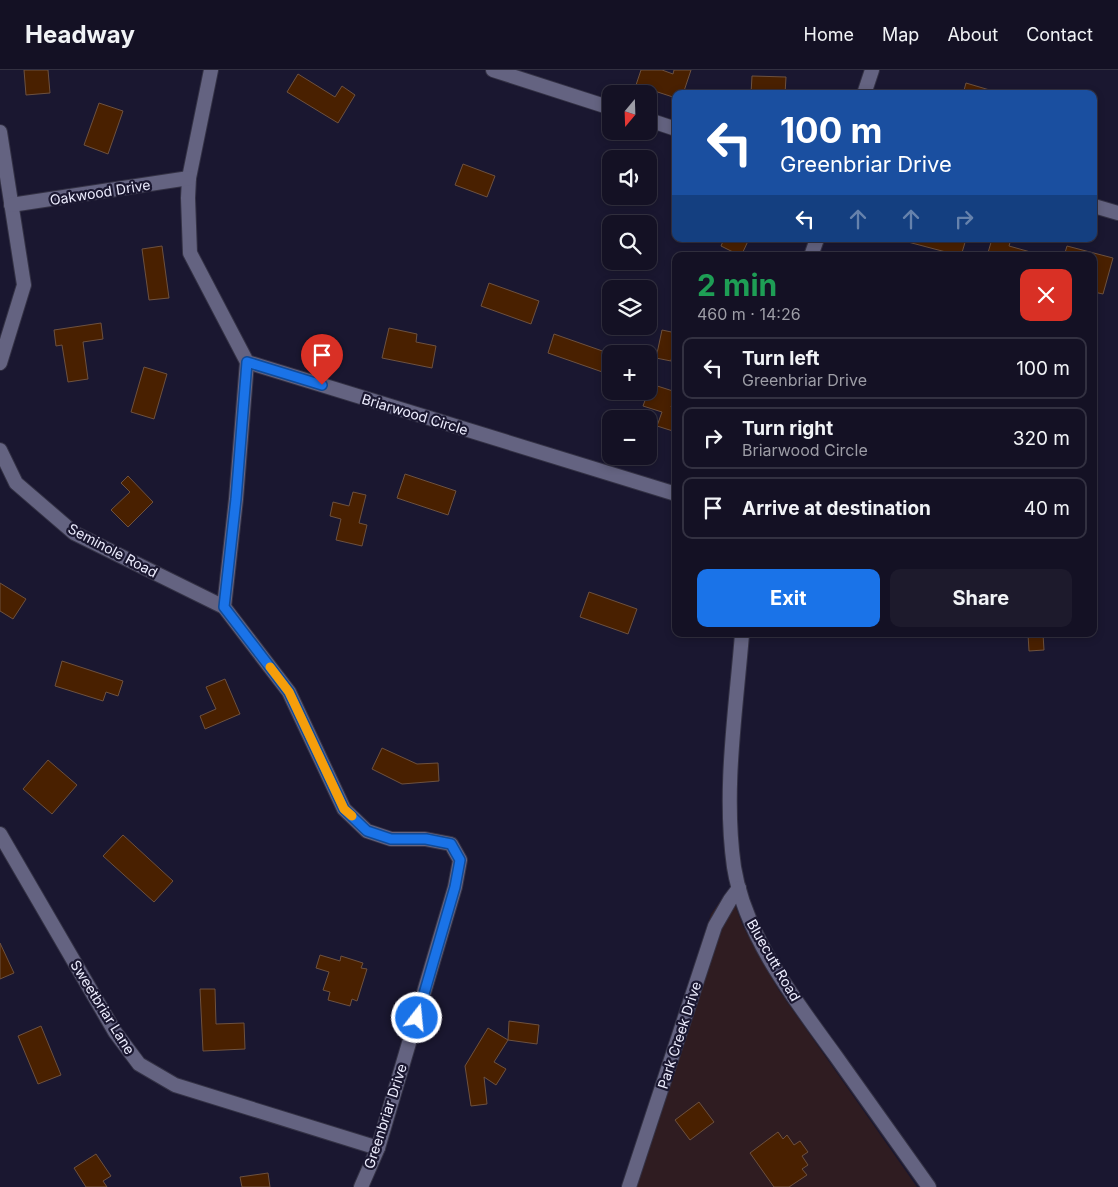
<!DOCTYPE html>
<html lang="en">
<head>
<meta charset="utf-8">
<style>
  body { margin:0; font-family:Inter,sans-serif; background:#1d1a2c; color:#f1f3f6; height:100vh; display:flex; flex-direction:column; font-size:19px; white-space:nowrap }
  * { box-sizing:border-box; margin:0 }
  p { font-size:16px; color:#9d9da6 }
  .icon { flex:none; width:28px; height:28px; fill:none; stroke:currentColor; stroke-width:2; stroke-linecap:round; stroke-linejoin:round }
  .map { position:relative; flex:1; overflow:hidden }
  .details { position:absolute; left:672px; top:182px; width:425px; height:385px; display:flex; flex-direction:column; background:#141124; border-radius:10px; box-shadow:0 2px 8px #0003,0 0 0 1px #333141 }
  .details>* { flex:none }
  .guide { position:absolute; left:672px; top:20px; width:425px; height:152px; border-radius:10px; box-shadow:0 2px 8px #0003,0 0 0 1px #333141; background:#1a4fa0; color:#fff; overflow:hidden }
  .needle { width:32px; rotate:199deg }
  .tools { position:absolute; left:602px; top:15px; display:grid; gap:10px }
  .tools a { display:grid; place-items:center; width:55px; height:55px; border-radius:10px; background:#141124; box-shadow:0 2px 8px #0003,0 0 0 1px #333141; font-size:25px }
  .pin { position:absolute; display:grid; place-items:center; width:42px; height:42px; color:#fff; margin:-51px -21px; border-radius:50% 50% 50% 0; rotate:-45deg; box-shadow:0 0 5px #0007 }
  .pin .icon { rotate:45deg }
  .me { position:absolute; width:55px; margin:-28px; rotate:16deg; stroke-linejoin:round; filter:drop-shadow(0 0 4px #0008) }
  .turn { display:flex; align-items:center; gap:18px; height:105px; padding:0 25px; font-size:22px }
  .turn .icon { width:65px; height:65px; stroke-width:2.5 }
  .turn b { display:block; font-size:35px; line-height:42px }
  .lanes { display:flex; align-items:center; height:48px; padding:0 25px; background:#0003; justify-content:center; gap:25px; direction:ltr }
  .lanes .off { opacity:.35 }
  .round { display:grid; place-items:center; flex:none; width:52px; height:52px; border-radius:10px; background:#1d1a2c }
  .head { display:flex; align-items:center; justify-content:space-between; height:85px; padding:0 25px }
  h1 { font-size:30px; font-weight:700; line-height:38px; color:#1e9e55 }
  .primary-button { display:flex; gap:10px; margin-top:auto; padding:10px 25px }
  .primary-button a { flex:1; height:58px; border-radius:10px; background:#1a73e8; color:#fff; font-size:20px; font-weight:700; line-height:58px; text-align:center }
  .primary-button a+a { background:#1d1a2c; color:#f1f3f6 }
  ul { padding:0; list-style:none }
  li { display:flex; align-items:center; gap:15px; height:62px; margin:0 10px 8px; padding:0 15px; border:2px solid #333141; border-radius:10px }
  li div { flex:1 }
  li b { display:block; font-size:19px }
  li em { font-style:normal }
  header { display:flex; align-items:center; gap:30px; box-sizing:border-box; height:70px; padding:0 25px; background:#141124; border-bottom:1px solid #333141 }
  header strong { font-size:24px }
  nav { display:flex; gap:28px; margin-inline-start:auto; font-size:18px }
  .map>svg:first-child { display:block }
  .commercial { fill:#2f1c21 }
  .building { fill:#492000; stroke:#6d513f }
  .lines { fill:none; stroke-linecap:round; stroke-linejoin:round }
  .minor-casing { stroke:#343245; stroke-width:16 }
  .minor { stroke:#646381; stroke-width:14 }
  .route-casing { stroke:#114b97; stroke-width:12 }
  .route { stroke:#1a73e8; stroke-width:9 }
  .slow { stroke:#f59e0b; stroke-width:9 }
  .labels { text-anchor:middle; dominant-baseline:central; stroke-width:4.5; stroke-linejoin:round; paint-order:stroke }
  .street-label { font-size:14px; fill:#ededfe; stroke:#1a1730 }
</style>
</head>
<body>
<header>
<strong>Headway</strong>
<nav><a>Home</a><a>Map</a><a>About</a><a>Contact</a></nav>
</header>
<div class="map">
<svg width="1118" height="1117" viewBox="0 0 1118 1117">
  <rect width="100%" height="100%" fill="#1a1730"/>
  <!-- commercial -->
  <path class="commercial" d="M729 819 743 856 778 919 917 1117H622L711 844Z"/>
  <!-- building -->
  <g class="building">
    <path d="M24 0H48L50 23 26 25Z"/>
    <path d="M641 0H662L673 4 674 0H691L683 24H676V28L636 15Z"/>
    <path d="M298 4 335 27 342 16 355 25 338 53 287 22Z"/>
    <path d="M752 6 786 7 785 24H751Z"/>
    <path d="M966 13 993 21 992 24H963Z"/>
    <path d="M99 33 123 41 108 84 84 75Z"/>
    <path d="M463 94 495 106 487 127 455 115Z"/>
    <path d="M724 169H749L741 186 721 176Z"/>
    <path d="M909 169H966L961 186 908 172Z"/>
    <path d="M992 169H1011L1009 176 1034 183 1033 186H987Z"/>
    <path d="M162 176 169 228 149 230 142 179Z"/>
    <path d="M1067 176 1113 188 1103 224 1094 222V186H1064Z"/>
    <path d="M489 213 539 231 531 254 481 236Z"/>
    <path d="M101 253 103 269 83 272 88 309 68 312 62 275 56 276 54 260Z"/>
    <path d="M389 258 417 264 416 272 436 276 432 298 382 288Z"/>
    <path d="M662 260 676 263V281L673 280 671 291 656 288Z"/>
    <path d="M554 264 611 284V305L548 283Z"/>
    <path d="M144 297 167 304 154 349 131 342Z"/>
    <path d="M651 314 676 322 671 337 676 339V362L657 356 662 342 643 336Z"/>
    <path d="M405 404 456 421 448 445 397 428Z"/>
    <path d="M128 406 153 432 128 457 111 440 130 422 121 413Z"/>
    <path d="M353 422 366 425 359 453 367 455 362 476 336 470 341 449 330 446 333 432 349 436Z"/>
    <path d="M0 513 26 529 13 549 0 541Z"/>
    <path d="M589 522 637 539 628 564 580 547Z"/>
    <path d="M1028 564H1043L1044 580 1029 581Z"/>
    <path d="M62 591 123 611 118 626 106 622 103 631 55 616Z"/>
    <path d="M225 609 240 644 205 659 200 646 216 639 206 617Z"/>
    <path d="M382 678 417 694 438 693 439 711 402 714 372 699Z"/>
    <path d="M48 690 77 715 52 744 23 719Z"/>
    <path d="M123 765 173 811 154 832 103 786Z"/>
    <path d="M0 873 14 903 0 909Z"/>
    <path d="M320 885 340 891 341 886 363 893 361 898 367 899 357 931 352 929 350 936 328 930 330 922 323 920 329 902 316 898Z"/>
    <path d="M200 919H215L216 954 244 953 245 979 203 981Z"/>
    <path d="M509 951 539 955 537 974 508 970Z"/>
    <path d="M41 956 61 1005 38 1014 18 966Z"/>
    <path d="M488 958 508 970 494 992 506 999 496 1015 484 1007 487 1034 471 1036 465 996Z"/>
    <path d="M699 1032 714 1052 690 1070 675 1050Z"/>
    <path d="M778 1062 783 1069 787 1065 794 1075 800 1071 808 1082 802 1086 808 1095 802 1099 807 1105 789 1117H774L750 1083Z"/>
    <path d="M96 1084 111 1106 103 1111 107 1117H86L74 1098Z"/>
    <path d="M268 1103 270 1117H242L240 1107Z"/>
  </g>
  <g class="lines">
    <!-- minor casing -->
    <g class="minor-casing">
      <g id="minor">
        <path d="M211 0 189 108 188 128 190 183 247 292 676 424"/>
        <path d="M493 0 611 38"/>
        <path d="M864 24 872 0"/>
        <path d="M649 50 676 59"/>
        <path d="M0 62 24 215 0 293"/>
        <path d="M11 135 189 108"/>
        <path d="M1094 136 1118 143"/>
        <path d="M811 186 817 169"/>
        <path d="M247 292 236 429 224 537 289 622 344 739 367 761 391 769H425L451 774 460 790 455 817 378 1078 361 1117"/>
        <path d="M0 380 16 413 74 463 224 537"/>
        <path d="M742 564C736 640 723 720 734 797 745 866 795 930 835 985 866 1029 898 1073 929 1117"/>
        <path d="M0 764 115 962 139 994 175 1015 378 1078"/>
        <path d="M629 1117 715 856 730 830 739 818"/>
      </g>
    </g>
    <!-- minor -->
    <use href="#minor" class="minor"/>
  </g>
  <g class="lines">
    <!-- route casing -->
    <g class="route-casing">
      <path id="route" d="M322 315 247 292 236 429 224 537 289 622 344 739 367 761 391 769H426L451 774 460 790 455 817 417 948"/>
    </g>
    <!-- route -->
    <use href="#route" class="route"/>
    <!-- slow -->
    <path class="slow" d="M270 597 289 622 344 739 352 746"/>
  </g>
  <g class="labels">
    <!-- street labels -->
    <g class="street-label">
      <text transform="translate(100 122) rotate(-9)">Oakwood Drive</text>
      <text transform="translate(415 344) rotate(17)">Briarwood Circle</text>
      <text transform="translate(113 480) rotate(28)">Seminole Road</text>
      <text transform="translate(774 890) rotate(60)">Bluecutt Road</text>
      <text transform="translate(103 937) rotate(58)">Sweetbriar Lane</text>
      <text transform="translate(679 965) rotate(-72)">Park Creek Drive</text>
      <text transform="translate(385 1046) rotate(-72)">Greenbriar Drive</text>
    </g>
  </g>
</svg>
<div class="tools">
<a><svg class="needle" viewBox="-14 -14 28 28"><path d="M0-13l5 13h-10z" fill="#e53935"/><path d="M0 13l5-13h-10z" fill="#9d9da6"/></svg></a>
<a><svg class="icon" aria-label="sound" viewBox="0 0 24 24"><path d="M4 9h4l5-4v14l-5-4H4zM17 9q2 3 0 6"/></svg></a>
<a><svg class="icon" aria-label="search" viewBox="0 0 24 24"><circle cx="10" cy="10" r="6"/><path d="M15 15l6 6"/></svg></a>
<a><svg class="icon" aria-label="layers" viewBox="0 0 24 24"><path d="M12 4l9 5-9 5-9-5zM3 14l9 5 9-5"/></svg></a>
<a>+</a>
<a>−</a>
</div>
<div class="pin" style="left:322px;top:315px;background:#d93025"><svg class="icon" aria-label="arrive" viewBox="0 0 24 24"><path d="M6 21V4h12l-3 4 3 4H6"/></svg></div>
<svg class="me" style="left:417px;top:948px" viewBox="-20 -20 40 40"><circle r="17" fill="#1a73e8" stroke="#fff" stroke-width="3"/><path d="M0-11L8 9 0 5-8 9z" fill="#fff"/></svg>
<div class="guide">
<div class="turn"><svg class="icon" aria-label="left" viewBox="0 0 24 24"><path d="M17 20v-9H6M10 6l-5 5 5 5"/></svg><div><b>100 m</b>Greenbriar Drive</div></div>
<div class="lanes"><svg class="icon" aria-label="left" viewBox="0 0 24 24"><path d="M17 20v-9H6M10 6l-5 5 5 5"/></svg><svg class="icon off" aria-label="ahead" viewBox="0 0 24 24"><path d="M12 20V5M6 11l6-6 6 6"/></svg><svg class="icon off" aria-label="ahead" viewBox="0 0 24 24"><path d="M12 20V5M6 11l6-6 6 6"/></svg><svg class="icon off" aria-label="right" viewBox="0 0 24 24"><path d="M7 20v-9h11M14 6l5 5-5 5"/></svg></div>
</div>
<section class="details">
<div class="head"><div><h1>2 min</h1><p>460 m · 14:26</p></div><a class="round" style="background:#d93025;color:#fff"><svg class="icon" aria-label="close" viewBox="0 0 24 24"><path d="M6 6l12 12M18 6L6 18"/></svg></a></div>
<ul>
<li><svg class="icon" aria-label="left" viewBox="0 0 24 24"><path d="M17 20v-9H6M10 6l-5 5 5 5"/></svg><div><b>Turn left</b><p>Greenbriar Drive</p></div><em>100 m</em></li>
<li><svg class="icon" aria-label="right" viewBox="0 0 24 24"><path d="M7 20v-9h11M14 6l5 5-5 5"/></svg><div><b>Turn right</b><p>Briarwood Circle</p></div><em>320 m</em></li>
<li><svg class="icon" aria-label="arrive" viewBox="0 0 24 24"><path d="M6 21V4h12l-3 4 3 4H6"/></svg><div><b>Arrive at destination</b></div><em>40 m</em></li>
</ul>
<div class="primary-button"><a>Exit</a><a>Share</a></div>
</section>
</div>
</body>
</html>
